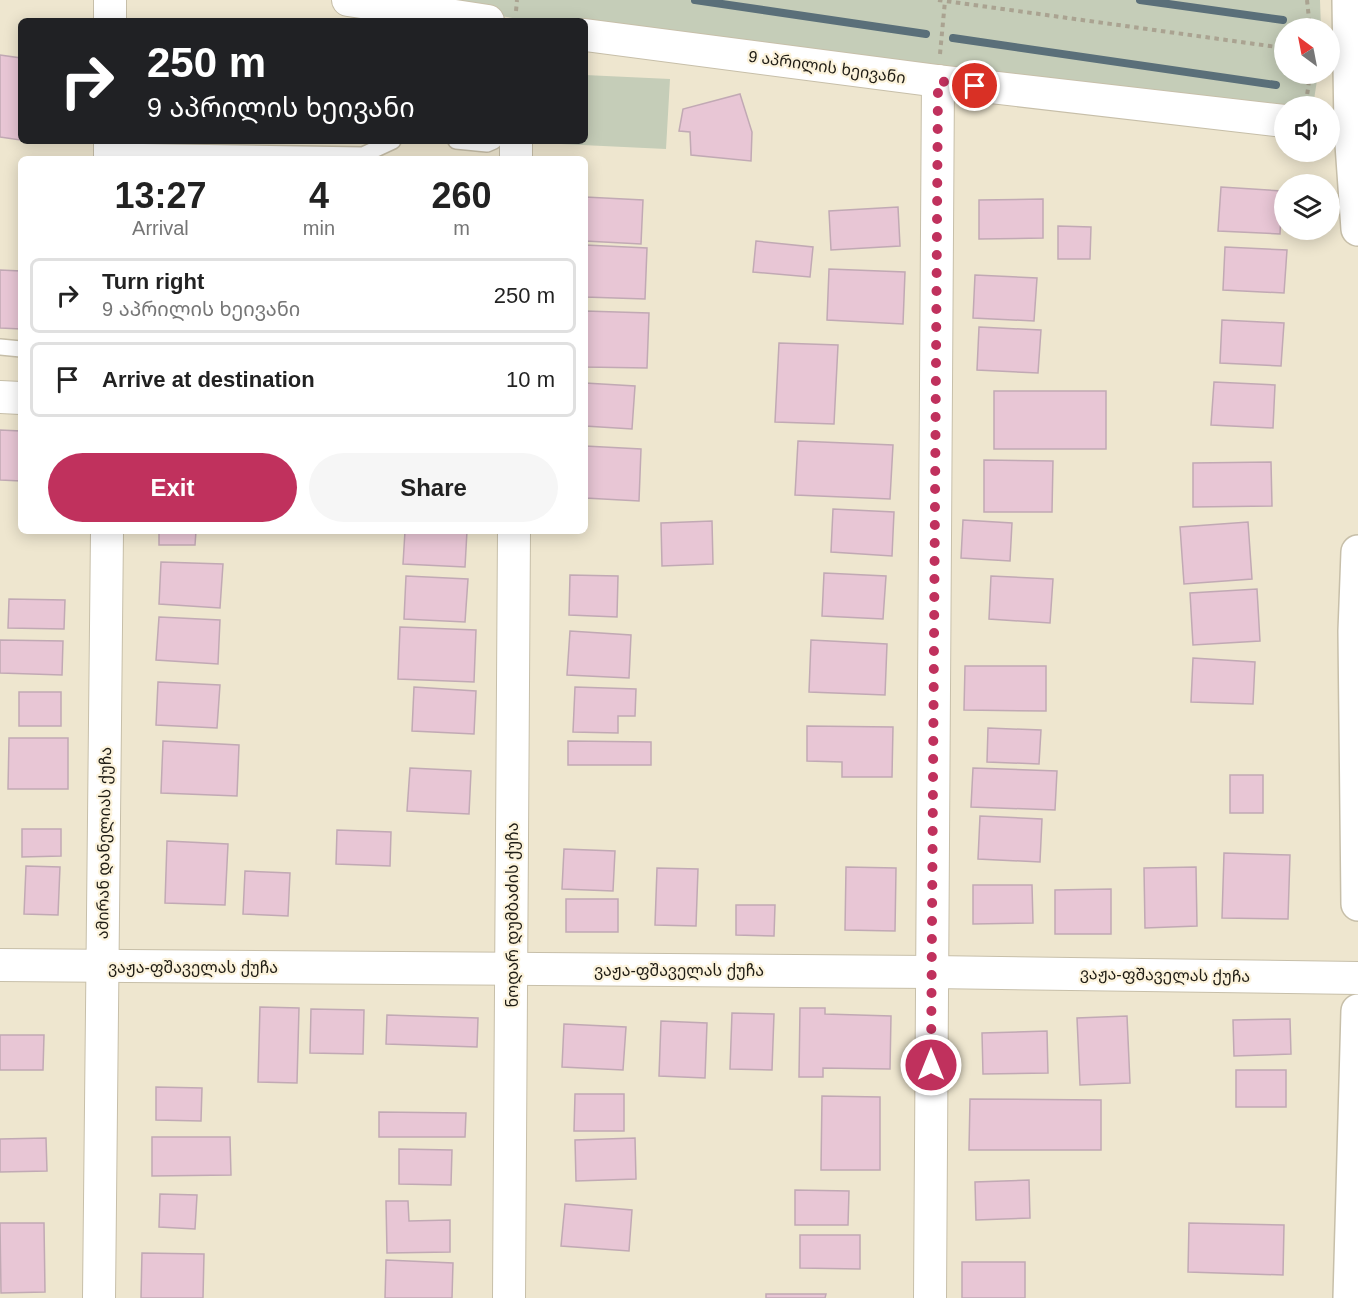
<!DOCTYPE html>
<html lang="en">
<head>
<meta charset="utf-8">
<style>
  body { margin:0; font-family:Helvetica,"Noto Sans Georgian",sans-serif; background:#f6f6f6; color:#222; height:100vh; display:flex; flex-direction:column; font-size:22px; white-space:nowrap }
  * { box-sizing:border-box; margin:0 }
  p { font-size:20px; color:#767676 }
  .icon { flex:none; width:33px; height:33px; fill:none; stroke:currentColor; stroke-width:2; stroke-linecap:round; stroke-linejoin:round }
  .map { position:relative; flex:1; overflow:hidden }
  .panel { position:absolute; left:18px; top:156px; width:570px; height:378px; display:flex; flex-direction:column; background:#fff; border-radius:9px; box-shadow:0 3px 15px #0003 }
  .panel>* { flex:none }
  .top-card { position:absolute; left:18px; top:18px; width:570px; height:126px; border-radius:9px; box-shadow:0 3px 15px #0003; background:#202124; color:#fff; overflow:hidden }
  .needle { width:39px; rotate:328deg }
  .controls { position:absolute; left:1274px; top:18px; display:grid; gap:12px }
  .controls a { display:grid; place-items:center; width:66px; height:66px; border-radius:50%; background:#fff; box-shadow:0 3px 15px #0003; font-size:30px }
  .pin { position:absolute; display:grid; place-items:center; width:51px; height:51px; color:#fff; margin:-26px; border:3px solid #fff; border-radius:50%; box-shadow:0 2px 6px #0007 }
  .me { position:absolute; width:66px; margin:-33px; rotate:0deg; stroke-linejoin:round; filter:drop-shadow(0 0 4px #0008) }
  .turn { display:flex; align-items:center; gap:21px; height:126px; padding:0 30px; font-size:27px }
  .turn .icon { width:78px; height:78px; stroke-width:2.5 }
  .turn b { display:block; font-size:42px; line-height:51px }
  .eta { display:flex; justify-content:space-evenly; align-items:center; height:102px; text-align:center }
  .eta b { font-size:36px; font-weight:700; line-height:42px }
  .cta { display:flex; gap:12px; margin-top:auto; padding:12px 30px }
  .cta a { flex:1; height:69px; border-radius:36px; background:#c0315d; color:#fff; font-size:24px; font-weight:700; line-height:69px; text-align:center }
  .cta a+a { background:#f6f6f6; color:#222 }
  ul { padding:0; list-style:none }
  li { display:flex; align-items:center; gap:18px; height:75px; margin:0 12px 9px; padding:0 18px; border:3px solid #e0e0e0; border-radius:9px }
  li div { flex:1 }
  li b { display:block; font-size:22px }
  li em { font-style:normal }
  .map>svg:first-child { display:block }
  .green { fill:#c5cdb8 }
  .lines { fill:none; stroke-linecap:round; stroke-linejoin:round }
  .stream { stroke:#5a6f79; stroke-width:8 }
  .building { fill:#e8c6d5; stroke:#c1a9b4; stroke-width:1.5 }
  .service-casing { stroke:#c7bfa9; stroke-width:18 }
  .minor-casing { stroke:#c7bfa9; stroke-width:34 }
  .tertiary-casing { stroke:#c7bfa9; stroke-width:36 }
  .path { stroke:#aaa391; stroke-width:4; stroke-dasharray:4.5 4.5; stroke-linecap:butt }
  .service { stroke:#fff; stroke-width:15 }
  .minor { stroke:#fff; stroke-width:32 }
  .tertiary { stroke:#fff; stroke-width:33 }
  .route { stroke:#c0315d; stroke-width:10; stroke-dasharray:0 18 }
  .labels { text-anchor:middle; dominant-baseline:central; stroke-width:4.5; stroke-linejoin:round; paint-order:stroke }
  .street-label { font-size:16px; fill:#1f1c14; stroke:#fcf3dc }
</style>
</head>
<body>
<div class="map">
<svg width="1358" height="1298" viewBox="0 0 1358 1298">
  <rect width="100%" height="100%" fill="#eee6cf"/>
  <!-- green -->
  <g class="green">
    <path d="M402 0H1320L1321 28H1284V74H1318L1313 106H1284V116L585 21H531Z"/>
    <path d="M585 75 670 79 666 149 561 144V141H585Z"/>
  </g>
  <g class="lines">
    <!-- stream -->
    <g class="stream">
      <path d="M695 0 926 34"/>
      <path d="M1140 0 1283 20"/>
      <path d="M953 38 1276 85"/>
    </g>
  </g>
  <!-- building -->
  <g class="building">
    <path d="M0 55 21 58 20 140 0 137Z"/>
    <path d="M740 94 752 132 751 161 691 155 690 132 679 131 683 109Z"/>
    <path d="M1221 187 1282 191 1280 234 1218 231Z"/>
    <path d="M585 197 643 200 641 244 585 241Z"/>
    <path d="M1043 199V238L979 239V200Z"/>
    <path d="M898 207 900 246 831 250 829 211Z"/>
    <path d="M1058 226 1091 227 1090 259H1058Z"/>
    <path d="M756 241 813 247 810 277 753 272Z"/>
    <path d="M585 245 647 248 645 299 585 297Z"/>
    <path d="M1225 247 1287 250 1284 293 1223 290Z"/>
    <path d="M829 269 905 272 903 324 827 320Z"/>
    <path d="M0 270 21 271V329L0 328Z"/>
    <path d="M975 275 1037 278 1034 321 973 318Z"/>
    <path d="M585 311 649 313 647 368 585 367Z"/>
    <path d="M1222 320 1284 323 1281 366 1220 363Z"/>
    <path d="M979 327 1041 330 1038 373 977 370Z"/>
    <path d="M779 343 838 345 834 424 775 422Z"/>
    <path d="M1214 382 1275 385 1273 428 1211 425Z"/>
    <path d="M585 383 635 386 632 429 585 426Z"/>
    <rect x="994" y="391" width="112" height="58"/>
    <path d="M0 430 21 431V481L0 480Z"/>
    <path d="M798 441 893 445 890 499 795 495Z"/>
    <path d="M585 446 641 449 639 501 585 498Z"/>
    <path d="M984 460 1053 461 1052 512H984Z"/>
    <path d="M1271 462 1272 506 1193 507V463Z"/>
    <path d="M833 509 894 512 892 556 831 552Z"/>
    <path d="M963 520 1012 523 1010 561 961 558Z"/>
    <path d="M712 521 713 564 662 566 661 523Z"/>
    <path d="M1248 522 1252 579 1184 584 1180 527Z"/>
    <path d="M159 531H196L195 545H159Z"/>
    <path d="M405 531H467L465 567 403 564Z"/>
    <path d="M161 562 223 564 220 608 159 604Z"/>
    <path d="M824 573 886 576 883 619 822 616Z"/>
    <path d="M570 575 618 576 617 617 569 615Z"/>
    <path d="M406 576 468 579 465 622 404 619Z"/>
    <path d="M991 576 1053 579 1050 623 989 619Z"/>
    <path d="M1257 589 1260 641 1193 645 1190 593Z"/>
    <path d="M9 599 65 600 64 629 8 628Z"/>
    <path d="M159 617 220 620 218 664 156 660Z"/>
    <path d="M400 627 476 630 474 682 398 679Z"/>
    <path d="M570 631 631 635 629 678 567 675Z"/>
    <path d="M0 640 63 641 62 675 0 673Z"/>
    <path d="M811 640 887 644 885 695 809 692Z"/>
    <path d="M1193 658 1255 662 1253 704 1191 702Z"/>
    <path d="M965 666H1046V711L964 710Z"/>
    <path d="M158 682 220 685 217 728 156 725Z"/>
    <path d="M414 687 476 691 474 734 412 731Z"/>
    <path d="M575 687 636 689 635 716H618V733L573 732Z"/>
    <rect x="19" y="692" width="42" height="34"/>
    <path d="M807 726 893 727 892 777H842V762L807 761Z"/>
    <path d="M988 728 1041 730 1039 764 987 762Z"/>
    <path d="M9 738H68V789H8Z"/>
    <path d="M163 741 239 745 237 796 161 793Z"/>
    <path d="M568 741 651 742V765H568Z"/>
    <path d="M410 768 471 771 469 814 407 811Z"/>
    <path d="M973 768 1057 771 1055 810 971 807Z"/>
    <rect x="1230" y="775" width="33" height="38"/>
    <path d="M980 816 1042 819 1040 862 978 859Z"/>
    <path d="M22 829H61V856L22 857Z"/>
    <path d="M337 830 391 832 390 866 336 864Z"/>
    <path d="M167 841 228 844 225 905 165 903Z"/>
    <path d="M564 849 615 851 613 891 562 889Z"/>
    <path d="M1224 853 1290 855 1288 919 1222 918Z"/>
    <path d="M26 866 60 867 58 915 24 914Z"/>
    <path d="M846 867 896 868 895 931 845 930Z"/>
    <path d="M1196 867 1197 926 1145 928 1144 868Z"/>
    <path d="M657 868 698 869 696 926 655 925Z"/>
    <path d="M245 871 290 873 288 916 243 914Z"/>
    <path d="M973 885H1032L1033 923 973 924Z"/>
    <path d="M1111 889V934H1055V890Z"/>
    <rect x="566" y="899" width="52" height="33"/>
    <path d="M736 905H775L774 936 736 935Z"/>
    <path d="M260 1007 299 1008 297 1083 258 1082Z"/>
    <path d="M800 1008H825V1014L891 1016 890 1069 823 1068V1077H799Z"/>
    <path d="M311 1009 364 1010 363 1054 310 1053Z"/>
    <path d="M732 1013 774 1014 772 1070 730 1069Z"/>
    <path d="M387 1015 478 1018 477 1047 386 1044Z"/>
    <path d="M1127 1016 1130 1083 1080 1085 1077 1018Z"/>
    <path d="M1290 1019 1291 1054 1234 1056 1233 1020Z"/>
    <path d="M661 1021 707 1023 705 1078 659 1076Z"/>
    <path d="M564 1024 626 1027 623 1070 562 1067Z"/>
    <path d="M1047 1031 1048 1073 983 1074 982 1033Z"/>
    <path d="M0 1035H44L43 1070H0Z"/>
    <rect x="1236" y="1070" width="50" height="37"/>
    <path d="M156 1087 202 1088 201 1121 156 1120Z"/>
    <path d="M575 1094H624V1131H574Z"/>
    <path d="M822 1096 880 1097V1170H821Z"/>
    <path d="M970 1099 1101 1100V1150H969Z"/>
    <path d="M379 1112 466 1113 465 1137H379Z"/>
    <path d="M152 1137H230L231 1175 152 1176Z"/>
    <path d="M46 1138 47 1171 0 1172V1139Z"/>
    <path d="M635 1138 636 1179 576 1181 575 1140Z"/>
    <path d="M399 1149 452 1150 451 1185 399 1184Z"/>
    <path d="M1029 1180 1030 1218 976 1220 975 1182Z"/>
    <path d="M795 1190 849 1191 848 1225H795Z"/>
    <path d="M160 1194 197 1195 195 1229 159 1227Z"/>
    <path d="M386 1201H408L409 1221 450 1220V1252L387 1253Z"/>
    <path d="M565 1204 632 1210 629 1251 561 1246Z"/>
    <path d="M0 1223H44L45 1292 1 1293Z"/>
    <path d="M1189 1223 1284 1225 1283 1275 1188 1272Z"/>
    <path d="M800 1235H860V1269L800 1268Z"/>
    <path d="M142 1253 204 1254 203 1298H141Z"/>
    <path d="M386 1260 453 1263 452 1298H385Z"/>
    <rect x="962" y="1262" width="63" height="36"/>
    <path d="M766 1294H826L825 1298H766Z"/>
  </g>
  <g class="lines">
    <!-- service casing -->
    <g class="service-casing">
      <g id="service">
        <path d="M456 141 487 144 494 141"/>
        <path d="M110 151 363 155 393 141"/>
        <path d="M0 347 21 349"/>
      </g>
    </g>
    <!-- minor casing -->
    <g class="minor-casing">
      <g id="minor">
        <path d="M110 0V21"/>
        <path d="M348 0 488 21"/>
        <path d="M585 35 938 81 1284 121"/>
        <path d="M1329 126 1351 130"/>
        <path d="M110 159V141"/>
        <path d="M516 159V141"/>
        <path d="M0 397 21 398"/>
        <path d="M0 965 932 972 1358 978"/>
        <path d="M99 1298 107 531"/>
        <path d="M509 1298 514 531"/>
        <path d="M930 1298 938 81"/>
      </g>
    </g>
    <!-- tertiary casing -->
    <g class="tertiary-casing">
      <g id="tertiary">
        <path d="M1349 0 1351 130 1358 229"/>
        <path d="M1358 552 1355 631 1358 904"/>
        <path d="M1350 1298 1358 1011"/>
      </g>
    </g>
    <!-- path -->
    <g class="path">
      <path d="M938 0 1284 48"/>
      <path d="M1307 0 1310 28"/>
      <path d="M516 11 517 0"/>
      <path d="M940 54 945 1"/>
      <path d="M1306 103 1310 74"/>
    </g>
    <!-- service -->
    <use href="#service" class="service"/>
    <!-- minor -->
    <use href="#minor" class="minor"/>
    <!-- tertiary -->
    <use href="#tertiary" class="tertiary"/>
  </g>
  <g class="lines">
    <!-- route -->
    <path class="route" d="M931 1065 938 81 975 86"/>
  </g>
  <g class="labels">
    <!-- street labels -->
    <g class="street-label">
      <text transform="translate(827 67) rotate(8)">9 აპრილის ხეივანი</text>
      <text transform="translate(104 843) rotate(-89)">ამირან დანელიას ქუჩა</text>
      <text transform="translate(512 915) rotate(-90)">ნოდარ დუმბაძის ქუჩა</text>
      <text x="193" y="967">ვაჟა-ფშაველას ქუჩა</text>
      <text x="679" y="970">ვაჟა-ფშაველას ქუჩა</text>
      <text transform="translate(1165 975) rotate(1)">ვაჟა-ფშაველას ქუჩა</text>
    </g>
  </g>
</svg>
<div class="controls">
<a><svg class="needle" viewBox="-14 -14 28 28"><path d="M0-13l5 13h-10z" fill="#e53935"/><path d="M0 13l5-13h-10z" fill="#767676"/></svg></a>
<a><svg class="icon" aria-label="sound" viewBox="0 0 24 24"><path d="M4 9h4l5-4v14l-5-4H4zM17 9q2 3 0 6"/></svg></a>
<a><svg class="icon" aria-label="layers" viewBox="0 0 24 24"><path d="M12 4l9 5-9 5-9-5zM3 14l9 5 9-5"/></svg></a>
</div>
<div class="pin" style="left:975px;top:86px;background:#d93025"><svg class="icon" aria-label="arrive" viewBox="0 0 24 24"><path d="M6 21V4h12l-3 4 3 4H6"/></svg></div>
<svg class="me" style="left:931px;top:1065px" viewBox="-20 -20 40 40"><circle r="17" fill="#c0315d" stroke="#fff" stroke-width="3"/><path d="M0-11L8 9 0 5-8 9z" fill="#fff"/></svg>
<div class="top-card">
<div class="turn"><svg class="icon" aria-label="right" viewBox="0 0 24 24"><path d="M7 20v-9h11M14 6l5 5-5 5"/></svg><div><b>250 m</b>9 აპრილის ხეივანი</div></div>
</div>
<section class="panel">
<div class="eta">
<div><b>13:27</b><p>Arrival</p></div>
<div><b>4</b><p>min</p></div>
<div><b>260</b><p>m</p></div>
</div>
<ul>
<li><svg class="icon" aria-label="right" viewBox="0 0 24 24"><path d="M7 20v-9h11M14 6l5 5-5 5"/></svg><div><b>Turn right</b><p>9 აპრილის ხეივანი</p></div><em>250 m</em></li>
<li><svg class="icon" aria-label="arrive" viewBox="0 0 24 24"><path d="M6 21V4h12l-3 4 3 4H6"/></svg><div><b>Arrive at destination</b></div><em>10 m</em></li>
</ul>
<div class="cta"><a>Exit</a><a>Share</a></div>
</section>
</div>
</body>
</html>
